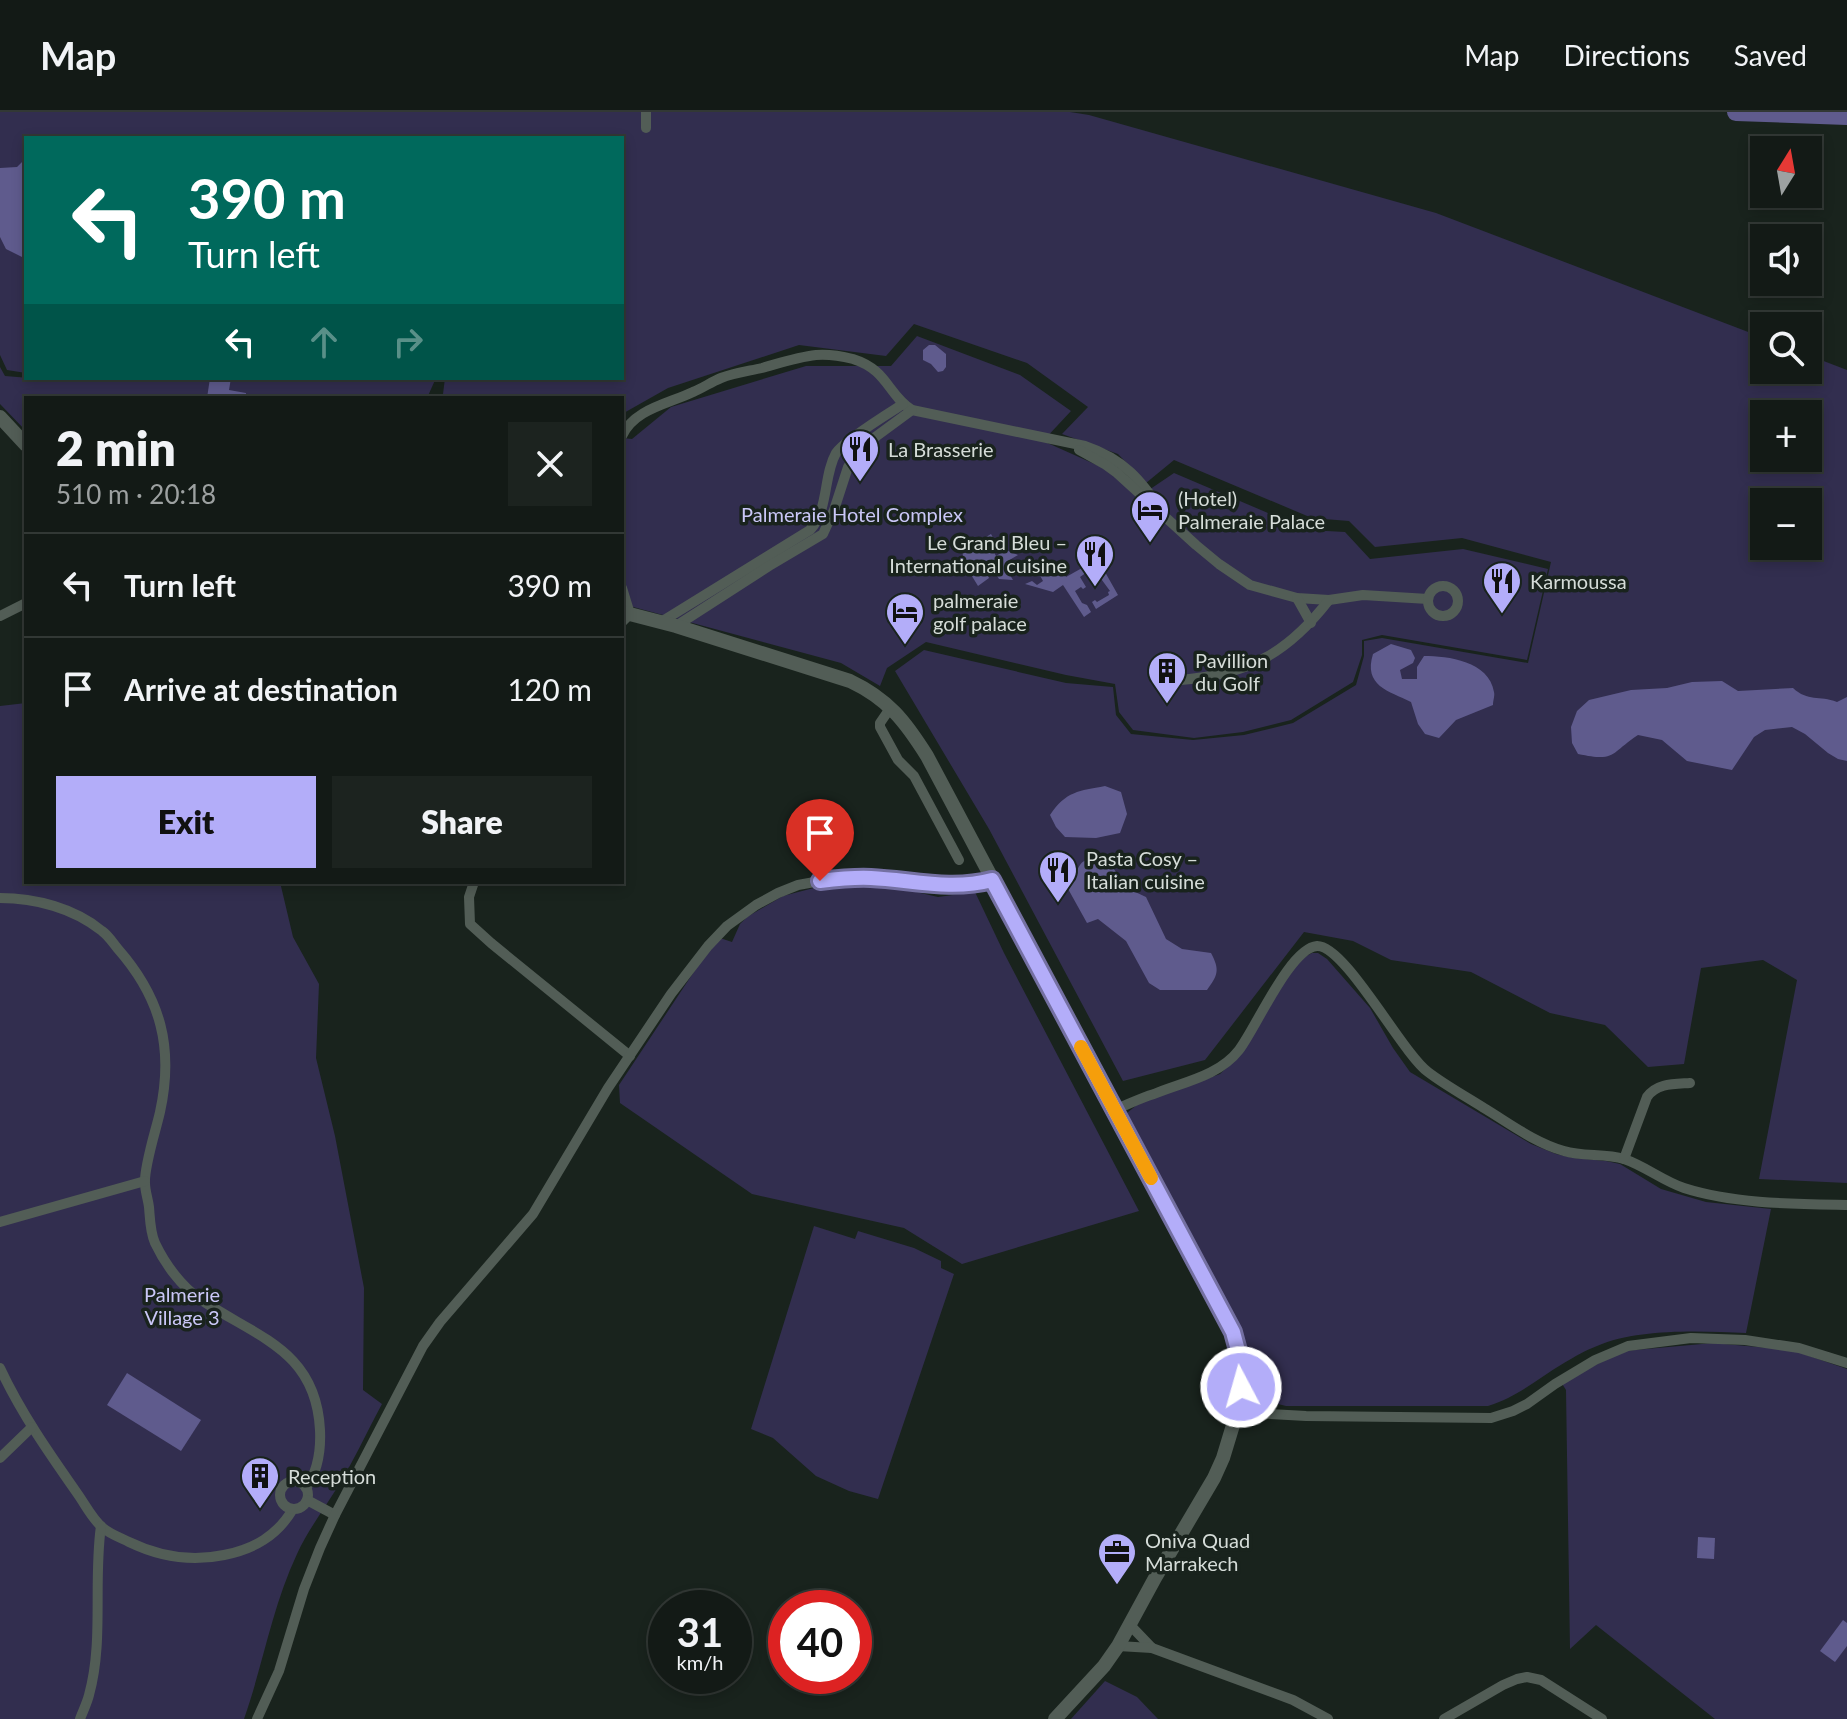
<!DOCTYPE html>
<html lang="en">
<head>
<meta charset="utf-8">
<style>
  body { margin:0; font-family:Lato,sans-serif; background:#1c231f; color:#f1f3f6; height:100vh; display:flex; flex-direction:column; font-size:30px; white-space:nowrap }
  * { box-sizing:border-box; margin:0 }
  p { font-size:26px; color:#9da1a1 }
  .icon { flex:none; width:44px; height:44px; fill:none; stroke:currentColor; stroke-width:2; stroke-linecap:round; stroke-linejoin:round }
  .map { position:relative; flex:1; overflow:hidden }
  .panel { position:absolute; left:24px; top:284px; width:600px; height:488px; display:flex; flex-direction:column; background:#131a16; border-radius:0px; box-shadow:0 4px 12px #0003,0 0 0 2px #323835 }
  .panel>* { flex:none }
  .hud { position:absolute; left:24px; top:24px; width:600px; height:244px; border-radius:0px; box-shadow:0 4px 12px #0003,0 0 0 2px #323835; background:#00695c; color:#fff; overflow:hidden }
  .needle { width:52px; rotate:11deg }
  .tools { position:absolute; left:1750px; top:24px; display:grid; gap:16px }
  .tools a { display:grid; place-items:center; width:72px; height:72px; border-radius:0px; background:#131a16; box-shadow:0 4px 12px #0003,0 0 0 2px #323835; font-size:40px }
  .speed { position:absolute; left:648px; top:1478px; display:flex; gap:16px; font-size:40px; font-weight:700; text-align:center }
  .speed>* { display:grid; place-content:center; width:104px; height:104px; border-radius:50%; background:#131a16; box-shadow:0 4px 12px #0003,0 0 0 2px #323835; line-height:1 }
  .speed small { font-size:20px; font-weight:400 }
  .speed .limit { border:12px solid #d22; background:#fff; color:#111 }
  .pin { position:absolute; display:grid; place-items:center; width:68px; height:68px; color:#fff; margin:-82px -34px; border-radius:50% 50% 50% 0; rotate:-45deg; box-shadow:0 0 8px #0007 }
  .pin .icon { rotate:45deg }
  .me { position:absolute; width:88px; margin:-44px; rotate:354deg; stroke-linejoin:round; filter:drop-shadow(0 0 6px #0008) }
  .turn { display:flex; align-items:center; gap:28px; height:168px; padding:0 32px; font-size:36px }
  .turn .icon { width:104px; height:104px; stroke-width:2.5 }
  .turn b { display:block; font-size:56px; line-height:68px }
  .lanes { display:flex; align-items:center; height:76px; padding:0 32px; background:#0003; justify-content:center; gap:40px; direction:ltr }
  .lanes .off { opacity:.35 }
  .round { display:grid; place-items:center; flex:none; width:84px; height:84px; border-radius:0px; background:#1c231f }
  .overview { display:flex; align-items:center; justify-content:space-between; height:136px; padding:0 32px }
  h1 { font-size:48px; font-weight:800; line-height:60px }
  .primary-button { display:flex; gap:16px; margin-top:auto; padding:16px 32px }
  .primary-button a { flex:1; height:92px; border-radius:0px; background:#b3adf9; color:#111; font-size:32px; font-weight:800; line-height:92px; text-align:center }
  .primary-button a+a { background:#1c231f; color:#f1f3f6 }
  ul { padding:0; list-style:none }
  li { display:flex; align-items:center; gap:24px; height:104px; padding:0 32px; border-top:2px solid #323835 }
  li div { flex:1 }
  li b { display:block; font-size:30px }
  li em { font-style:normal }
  header { display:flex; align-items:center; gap:48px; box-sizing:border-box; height:112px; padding:0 40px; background:#131a16; border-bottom:2px solid #323835 }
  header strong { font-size:38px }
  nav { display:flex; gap:44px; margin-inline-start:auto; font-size:28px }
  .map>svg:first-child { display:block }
  .green { fill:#322e4f; fill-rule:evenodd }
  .water { fill:#5f5b8d }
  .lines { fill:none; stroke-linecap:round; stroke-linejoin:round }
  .river { stroke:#5f5b8d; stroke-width:18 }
  .street { stroke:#525d56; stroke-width:10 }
  .secondary { stroke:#525d56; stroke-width:14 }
  .route-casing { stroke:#7470a2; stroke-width:20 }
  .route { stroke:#b3adf9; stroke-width:14 }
  .slow { stroke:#f59e0b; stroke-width:14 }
  .labels { text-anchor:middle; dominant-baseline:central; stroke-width:7; stroke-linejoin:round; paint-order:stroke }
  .poi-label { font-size:20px; fill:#d5dcd8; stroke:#19231d; text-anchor:start }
  .park-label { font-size:20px; fill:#cac7f7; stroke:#19231d }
</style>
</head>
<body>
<header>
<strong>Map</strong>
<nav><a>Map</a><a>Directions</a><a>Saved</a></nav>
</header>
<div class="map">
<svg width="1847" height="1607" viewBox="0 0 1847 1607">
  <rect width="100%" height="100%" fill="#19231d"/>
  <!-- green -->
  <g class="green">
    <path d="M0 0H1070L1089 3 1436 101 1764 226V258H1808V243L1847 258V1071L1759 1067 1797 868 1763 848 1701 856 1684 952 1648 955 1605 913 1550 901 1471 860 1391 848 1353 829 1304 820 1205 948 1123 969 989 717 895 559 924 538 1066 571 1113 575 1116 603 1131 622 1193 628 1244 623 1293 611 1356 573 1364 544V529L1382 526 1528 551 1551 450 1462 426 1375 435 1349 409 1312 406 1174 348 1146 371 1118 342 1062 322 1088 295 1027 251 914 212 886 244 799 233 668 276 622 302V286H465L443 282 445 266H622V26H26V261L7 258 0 243ZM1764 302H1808V346H1764ZM1764 390H1808V434H1764Z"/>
    <path d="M917 224 1020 263 1071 299 1043 329 1108 358 1140 384 1174 361 1308 418 1345 420 1370 447 1463 437 1548 457 1527 548 1382 523 1362 528V543L1353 570 1291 608 1243 620 1194 626 1133 618 1119 600 1115 572 1066 563 926 530 887 556 880 574 841 551 622 492V326L632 327 671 295 806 254H891Z"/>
    <path d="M0 255 5 264 42 267 436 266 427 286H26V319L0 292Z"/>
    <path d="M26 591V770H280L293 825 319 872 316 946 335 1024 364 1176 363 1278 382 1292C366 1321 353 1351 335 1379 322 1400 307 1420 297 1442 272 1495 263 1553 244 1607H0V594Z"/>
    <path d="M829 772 890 774 938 785 975 780 1004 841 1139 1099 962 1152 904 1116 752 1082 620 991 619 973 717 825 732 830 740 812 747 805 783 784Z"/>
    <path d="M1312 841H1318L1327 847 1370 896 1393 936 1410 960 1531 1032 1556 1042 1574 1046 1606 1049 1620 1052 1661 1077 1706 1090 1771 1097 1746 1221C1701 1219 1638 1216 1597 1234 1586 1238 1574 1245 1564 1251 1537 1267 1518 1285 1488 1294H1286L1258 1287 1248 1280 1247 1265 1126 1008 1127 1001 1138 992 1220 962 1231 951 1291 859 1303 846Z"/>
    <path d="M814 1114 855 1127 858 1119 914 1136 941 1149V1156L954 1162 878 1387 849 1379 816 1364 773 1326 751 1317Z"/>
    <path d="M1713 1231 1792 1238 1847 1257V1607H1715L1596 1513 1570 1537 1566 1278 1561 1270 1624 1239Z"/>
    <path d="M1105 1569 1137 1585 1158 1607H1071Z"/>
  </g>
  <!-- water -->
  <g class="water">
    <path d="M26 46V147L6 137 0 125V56L17 55Z"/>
    <path d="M929 233H935L946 242V255L943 259 938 260 931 252 923 248V238Z"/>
    <path d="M210 266H231L229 278 246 281V286H207Z"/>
    <path d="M991 422 998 435 993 438 996 444 1006 438 1018 443 1006 450 1008 453 1005 455 1013 468 999 467 993 457 987 461 989 466 978 474 967 456 965 457 960 446 963 444 962 438 972 434 974 438 980 435 978 430Z"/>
    <path d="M1031 447 1059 454 1066 465 1098 447 1103 456 1096 459 1093 456 1080 465 1086 475 1083 477 1081 475 1075 479 1082 491 1087 493 1091 500 1084 505 1063 473 1053 480 1025 472 1032 469 1037 473 1043 469Z"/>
    <path d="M1105 460 1118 483 1096 497 1092 490 1095 488 1097 490 1109 483 1108 480 1110 479 1099 464Z"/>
    <path d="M1391 532 1411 538 1415 546 1413 551 1400 558 1402 567H1417V555L1424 544C1448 544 1489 549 1494 580 1495 584 1493 588 1493 593L1456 608 1439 626 1425 622 1418 612 1411 590C1389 579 1363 574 1373 542Z"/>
    <path d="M1722 569 1738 579 1793 576C1808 590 1819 583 1837 590L1847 585V649L1838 647 1828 641 1805 622 1792 615 1765 618 1754 625 1732 658 1687 649 1662 628 1638 623C1609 642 1617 650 1578 642L1572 631 1571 615 1577 599 1589 588 1631 578 1667 576 1692 570Z"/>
    <path d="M1105 674 1121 680 1127 702 1120 721 1096 726 1065 725 1056 715 1050 703C1066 679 1079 679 1105 674Z"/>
    <path d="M1103 744 1131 778 1146 785 1166 827 1182 837 1211 841C1220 858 1218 863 1207 878H1160L1149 871 1126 829 1098 807 1087 811 1067 775C1084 756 1071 748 1103 744Z"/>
    <path d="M127 1261 201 1308 181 1339 107 1293Z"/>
    <path d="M1698 1425 1715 1426 1714 1447 1697 1446Z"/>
    <path d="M1843 1508 1847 1511V1534L1835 1550 1820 1539Z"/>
  </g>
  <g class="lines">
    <!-- river -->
    <path class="river" d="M1736 0 1847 4"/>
    <!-- street -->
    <g class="street">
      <path d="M646 16V0"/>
      <path d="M622 324C634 297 668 292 693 280 703 276 711 270 721 266 734 261 749 259 762 256 780 251 798 245 816 243 828 242 841 244 853 247 888 258 887 282 912 298L1085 334C1124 347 1141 368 1164 402"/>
      <path d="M1079 338 1106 353 1117 361 1196 433 1219 452 1250 473 1297 486 1329 488 1363 483 1428 487"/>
      <circle cx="1443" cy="489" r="15"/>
      <path d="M622 476 630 502 622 510"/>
      <path d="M1297 486 1311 511"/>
      <path d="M0 504 26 491"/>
      <path d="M661 510 810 418C829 398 823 364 836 341 843 329 889 301 903 292"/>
      <path d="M676 514 769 454 823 422 834 398 848 355 859 337 912 298"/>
      <path d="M1181 568C1249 562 1287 542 1329 488"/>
      <path d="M891 595 880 611V615L898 648 914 664 959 748"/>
      <path d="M474 770 469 785 470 812 491 831 630 944"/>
      <path d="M0 786C35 786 74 796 102 819 108 823 113 831 118 837 161 886 174 936 160 1000 156 1018 144 1054 145 1071 145 1079 148 1087 149 1095 150 1106 150 1120 155 1131 165 1152 181 1174 200 1187 255 1225 316 1237 320 1318 321 1339 318 1359 306 1376"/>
      <path d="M1114 998C1127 993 1140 986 1154 982 1183 970 1219 964 1239 938 1256 916 1290 836 1317 834 1345 833 1402 941 1428 960 1445 973 1465 984 1484 996 1509 1011 1535 1031 1564 1039 1583 1045 1605 1041 1624 1047 1645 1054 1663 1069 1684 1076 1734 1092 1795 1092 1847 1093"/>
      <path d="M1624 1047 1647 985C1657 971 1674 972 1690 971"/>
      <path d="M0 1110 145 1069"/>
      <path d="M0 1256C21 1301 49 1341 77 1381 85 1392 92 1407 103 1416 110 1422 121 1426 129 1430 160 1445 191 1450 224 1443 254 1437 277 1424 293 1397"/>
      <path d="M1237 1300 1306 1304 1491 1306 1513 1299 1527 1292 1555 1272 1595 1248 1628 1234 1691 1226 1745 1228 1799 1236 1847 1251"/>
      <path d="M0 1346 32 1315"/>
      <circle cx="294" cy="1383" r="14"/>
      <path d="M307 1388 335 1403"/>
      <path d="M1130 1513 1152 1536"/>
      <path d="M1118 1534 1152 1536 1293 1588 1328 1607"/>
      <path d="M80 1607C83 1599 87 1591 89 1583 104 1529 93 1470 101 1414"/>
      <path d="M257 1607 279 1559 304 1477 320 1436 335 1403 423 1234 440 1210 533 1102 608 976 671 882 708 834 727 814 756 793 778 781 798 773 820 769 855 766H874L938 773 959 774 976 772 992 768"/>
      <path d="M1444 1607 1503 1573 1517 1567 1527 1565 1541 1568 1602 1607"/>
    </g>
    <!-- secondary -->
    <g class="secondary">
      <path d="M0 305 26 333"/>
      <path d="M622 500 676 514 850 569C888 587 905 609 927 644L1233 1220 1240 1246 1241 1275 1237 1300 1223 1346 1214 1366 1155 1466 1118 1534 1104 1554 1055 1607"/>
    </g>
  </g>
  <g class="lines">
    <!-- route casing -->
    <g class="route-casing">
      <path id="route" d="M820 769C837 767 854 765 871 766 912 768 951 779 992 768L1233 1220 1240 1246 1241 1275"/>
    </g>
    <!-- route -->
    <use href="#route" class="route"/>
    <!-- slow -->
    <path class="slow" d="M1081 935 1151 1066"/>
  </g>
  <!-- icons -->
  <defs>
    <g id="restaurant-pin" transform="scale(2)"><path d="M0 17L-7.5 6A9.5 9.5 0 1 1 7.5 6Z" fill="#b3adf9" stroke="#19231d"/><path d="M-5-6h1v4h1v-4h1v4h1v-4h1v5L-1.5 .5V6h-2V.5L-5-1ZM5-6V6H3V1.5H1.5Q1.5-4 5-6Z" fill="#111"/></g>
    <g id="hotel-pin" transform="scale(2)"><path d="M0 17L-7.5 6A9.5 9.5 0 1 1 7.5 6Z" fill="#b3adf9" stroke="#19231d"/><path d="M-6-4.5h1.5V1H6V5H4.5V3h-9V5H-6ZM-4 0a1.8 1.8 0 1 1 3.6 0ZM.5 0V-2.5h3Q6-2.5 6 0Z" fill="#111"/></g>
    <g id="building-pin" transform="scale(2)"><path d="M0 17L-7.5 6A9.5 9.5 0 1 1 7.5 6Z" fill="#b3adf9" stroke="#19231d"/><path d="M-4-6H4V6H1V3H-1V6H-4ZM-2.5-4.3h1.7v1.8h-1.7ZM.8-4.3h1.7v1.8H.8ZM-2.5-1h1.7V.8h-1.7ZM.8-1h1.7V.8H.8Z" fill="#111"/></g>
    <g id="office-pin" transform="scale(2)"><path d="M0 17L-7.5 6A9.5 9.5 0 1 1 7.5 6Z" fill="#b3adf9" stroke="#19231d"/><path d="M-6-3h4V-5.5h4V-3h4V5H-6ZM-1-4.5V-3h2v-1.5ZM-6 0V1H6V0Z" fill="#111"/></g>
  </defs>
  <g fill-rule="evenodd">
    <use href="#restaurant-pin" x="860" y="337"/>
    <use href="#hotel-pin" x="1150" y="398"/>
    <use href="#restaurant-pin" x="1095" y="442"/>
    <use href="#restaurant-pin" x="1502" y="469"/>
    <use href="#hotel-pin" x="905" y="500"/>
    <use href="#building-pin" x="1167" y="559"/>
    <use href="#restaurant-pin" x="1058" y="758"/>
    <use href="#building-pin" x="260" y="1364"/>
    <use href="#office-pin" x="1117" y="1440"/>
  </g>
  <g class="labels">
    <!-- poi labels -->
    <g class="poi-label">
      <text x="888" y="337">La Brasserie</text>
      <text x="1178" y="386">(Hotel)<tspan x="1178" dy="23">Palmeraie Palace</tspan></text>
      <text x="1067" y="430" text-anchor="end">Le Grand Bleu –<tspan x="1067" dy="23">International cuisine</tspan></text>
      <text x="1530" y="469">Karmoussa</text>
      <text x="933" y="488">palmeraie<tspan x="933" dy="23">golf palace</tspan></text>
      <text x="1195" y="548">Pavillion<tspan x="1195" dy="23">du Golf</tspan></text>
      <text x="1086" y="746">Pasta Cosy –<tspan x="1086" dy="23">Italian cuisine</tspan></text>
      <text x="288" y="1364">Reception</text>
      <text x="1145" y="1428">Oniva Quad<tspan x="1145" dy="23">Marrakech</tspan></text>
    </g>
    <!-- park labels -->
    <g class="park-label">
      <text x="852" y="402">Palmeraie Hotel Complex</text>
      <text x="182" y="1182">Palmerie<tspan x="182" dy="23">Village 3</tspan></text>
    </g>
  </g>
</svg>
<div class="tools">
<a><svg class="needle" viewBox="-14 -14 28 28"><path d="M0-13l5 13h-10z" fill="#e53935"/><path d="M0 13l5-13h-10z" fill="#9da1a1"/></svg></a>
<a><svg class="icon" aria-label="sound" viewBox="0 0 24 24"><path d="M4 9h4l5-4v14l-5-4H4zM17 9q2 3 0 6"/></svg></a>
<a><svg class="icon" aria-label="search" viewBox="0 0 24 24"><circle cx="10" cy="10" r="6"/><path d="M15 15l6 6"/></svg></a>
<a>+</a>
<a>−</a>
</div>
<div class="speed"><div>31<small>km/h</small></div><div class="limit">40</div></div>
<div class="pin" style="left:820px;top:769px;background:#d93025"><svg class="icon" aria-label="arrive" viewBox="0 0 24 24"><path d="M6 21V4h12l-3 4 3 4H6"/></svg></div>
<svg class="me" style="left:1241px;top:1275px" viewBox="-20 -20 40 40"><circle r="17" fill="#b3adf9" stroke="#fff" stroke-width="3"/><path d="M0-11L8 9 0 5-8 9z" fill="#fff"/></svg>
<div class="hud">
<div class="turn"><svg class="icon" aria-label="left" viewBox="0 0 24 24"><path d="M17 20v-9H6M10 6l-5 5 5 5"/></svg><div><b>390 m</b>Turn left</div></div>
<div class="lanes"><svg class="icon" aria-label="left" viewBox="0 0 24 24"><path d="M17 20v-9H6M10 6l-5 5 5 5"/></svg><svg class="icon off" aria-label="ahead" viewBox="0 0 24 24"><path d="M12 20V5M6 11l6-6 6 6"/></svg><svg class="icon off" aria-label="right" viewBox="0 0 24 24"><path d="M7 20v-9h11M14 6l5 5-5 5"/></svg></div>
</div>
<section class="panel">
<div class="overview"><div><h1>2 min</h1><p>510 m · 20:18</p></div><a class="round"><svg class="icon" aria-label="close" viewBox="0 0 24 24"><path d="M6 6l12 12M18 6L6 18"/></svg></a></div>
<ul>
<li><svg class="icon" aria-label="left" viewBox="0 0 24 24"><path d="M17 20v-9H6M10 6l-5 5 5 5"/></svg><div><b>Turn left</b></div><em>390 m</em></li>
<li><svg class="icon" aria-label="arrive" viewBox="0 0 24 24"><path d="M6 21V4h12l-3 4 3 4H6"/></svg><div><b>Arrive at destination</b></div><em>120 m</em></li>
</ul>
<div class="primary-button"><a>Exit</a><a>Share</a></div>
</section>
</div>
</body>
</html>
